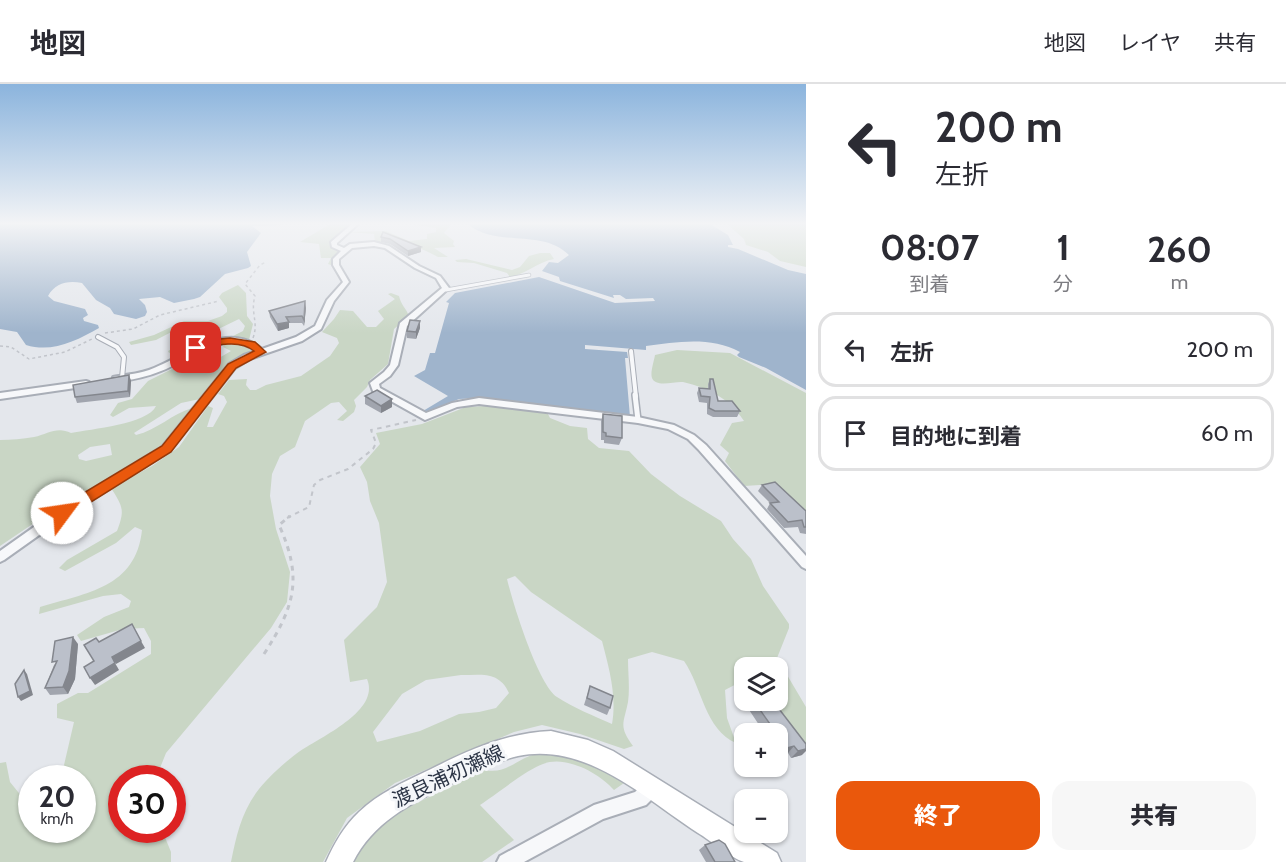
<!DOCTYPE html>
<html lang="ja">
<head>
<meta charset="utf-8">
<style>
  body { margin:0; font-family:Cabin,"Noto Sans JP",sans-serif; background:#f7f7f7; color:#2b2b33; height:100vh; display:flex; flex-direction:column; font-size:22px; white-space:nowrap }
  * { box-sizing:border-box; margin:0 }
  p { font-size:20px; color:#7c7c81 }
  .icon { flex:none; width:33px; height:33px; fill:none; stroke:currentColor; stroke-width:2; stroke-linecap:round; stroke-linejoin:round }
  .map { position:relative; flex:1; overflow:hidden }
  .sheet { display:flex; flex-direction:column; background:#fff; width:480px }
  .sheet>* { flex:none }
  .top-card { background:#fff; color:#2b2b33; overflow:hidden }
  .controls { position:absolute; left:734px; top:573px; display:grid; gap:12px }
  .controls a { display:grid; place-items:center; width:54px; height:54px; border-radius:12px; background:#fff; box-shadow:0 2px 4px #0004; font-size:30px }
  .speed { position:absolute; left:18px; top:681px; display:flex; gap:12px; font-size:30px; font-weight:700; text-align:center }
  .speed>* { display:grid; place-content:center; width:78px; height:78px; border-radius:50%; background:#fff; box-shadow:0 2px 4px #0004; line-height:1 }
  .speed small { font-size:15px; font-weight:400 }
  .speed .limit { border:9px solid #d22; background:#fff; color:#111 }
  .pin { position:absolute; display:grid; place-items:center; width:51px; height:51px; color:#fff; margin:-26px; border-radius:12px; box-shadow:0 3px 9px #0006 }
  .me { position:absolute; width:66px; margin:-33px; rotate:59deg; stroke-linejoin:round; filter:drop-shadow(0 0 4px #0008) }
  .turn { display:flex; align-items:center; gap:21px; height:126px; padding:0 30px; font-size:27px }
  .turn .icon { width:78px; height:78px; stroke-width:2.5 }
  .turn b { display:block; font-size:42px; line-height:51px }
  .eta { display:flex; justify-content:space-evenly; align-items:center; height:102px; text-align:center }
  .eta b { font-size:36px; font-weight:800; line-height:42px }
  .primary-button { display:flex; gap:12px; margin-top:auto; padding:12px 30px }
  .primary-button a { flex:1; height:69px; border-radius:18px; background:#ea580c; color:#fff; font-size:24px; font-weight:800; line-height:69px; text-align:center }
  .primary-button a+a { background:#f7f7f7; color:#2b2b33 }
  ul { padding:0; list-style:none }
  li { display:flex; align-items:center; gap:18px; height:75px; margin:0 12px 9px; padding:0 18px; border:3px solid #e1e1e2; border-radius:18px }
  li div { flex:1 }
  li b { display:block; font-size:22px }
  li em { font-style:normal }
  header { display:flex; align-items:center; gap:36px; box-sizing:border-box; height:84px; padding:0 30px; background:#fff; border-bottom:2px solid #e1e1e2 }
  header strong { font-size:28px }
  nav { display:flex; gap:33px; margin-inline-start:auto; font-size:21px }
  main { display:flex; flex:1; min-height:0 }
  .map>svg:first-child { display:block }
  .green { fill:#c9d6c5; fill-rule:evenodd }
  .water { fill:#9fb4cc }
  .lines { fill:none; stroke-linecap:round; stroke-linejoin:round }
  .service-far2-casing { stroke:#a9aeb7; stroke-width:4.5 }
  .service-far1-casing { stroke:#a9aeb7; stroke-width:6 }
  .service-casing { stroke:#a9aeb7; stroke-width:8 }
  .minor-casing { stroke:#a9aeb7; stroke-width:4 }
  .secondary-casing { stroke:#a9aeb7; stroke-width:3 }
  .path-far2 { stroke:#c2c5cb; stroke-width:1.5; stroke-dasharray:3 3; stroke-linecap:butt }
  .path-far1 { stroke:#c2c5cb; stroke-width:2; stroke-dasharray:4.5 4.5; stroke-linecap:butt }
  .path { stroke:#c2c5cb; stroke-width:3; stroke-dasharray:5 5; stroke-linecap:butt }
  .service-far2 { stroke:#f7f8fa; stroke-width:3 }
  .service-far1 { stroke:#f7f8fa; stroke-width:4 }
  .service { stroke:#f7f8fa; stroke-width:5 }
  .minor { fill:#f7f8fa; fill-rule:evenodd }
  .secondary { fill:#fff; fill-rule:evenodd }
  .wall { fill:#a1a5ae }
  .shaded-wall { fill:#83868d }
  .building { fill:#bbc0ca; stroke:#83868d; stroke-width:1.5 }
  .route { fill:#ea580c; stroke:#983908; stroke-width:1.5 }
  .labels { text-anchor:middle; dominant-baseline:central; stroke-width:6; stroke-linejoin:round; paint-order:stroke }
  .near-street-label { font-size:20px; fill:#2b3445; stroke:#f4f6f9 }
</style>
</head>
<body>
<header>
<strong>地図</strong>
<nav><a>地図</a><a>レイヤ</a><a>共有</a></nav>
</header>
<main>
<div class="map">
<svg width="806" height="778" viewBox="0 0 806 778">
  <rect width="100%" height="100%" fill="#e4e7ec"/>
  <!-- green -->
  <g class="green">
    <path d="M330 140H353L331 159 339 167 331 181 328 180 331 174H321L319 160 300 158Z"/>
    <path d="M425 140H451L444 149 454 157 453 160 455 163 434 164 448 173H438C422 164 405 158 385 156L382 159 375 158 374 150 349 148 386 147 409 157 427 155V150L436 148V144L415 141Z"/>
    <path d="M727 140H806V183L780 177 768 168 746 161 744 155Z"/>
    <path d="M540 169H550L554 175C537 178 527 190 510 193L507 189 474 179 457 178 455 176 466 175 512 186 520 183 529 172Z"/>
    <path d="M238 201 246 209 247 232 253 240 249 256 229 254 243 247 245 242 239 235 169 269 168 267 208 246 210 242H183L156 256 131 261 129 258 154 251 184 237H208L222 232 227 228V224L219 213 222 209Z"/>
    <path d="M391 209 399 212C401 221 406 224 409 232L394 245 388 280 370 296 367 303 354 316 356 322 354 328 343 337 337 336 347 327 339 318 331 319 305 337 295 363 280 372 272 390 270 412 276 445 290 488 287 518 271 544 166 669 156 694H122V746H162L171 768V778H0V679L6 678 10 698 31 724 32 746H82V694H61L74 638 57 634V620L78 609H88L151 570V557L144 544 123 545 81 557 77 551 104 533 129 523 131 517 121 510 103 512 39 530 40 523C86 509 136 504 142 446L135 443 116 459 65 487 59 484 67 476 117 447C125 426 123 423 111 404L152 382 179 363 208 322 213 324 207 343H213L227 318 224 312 218 310 229 296 247 295 246 301 250 306H256L266 301 301 292 330 272 339 259 337 254 322 248 334 235 340 226 353 227 367 243H376L384 235 378 227 395 215 388 210Z"/>
    <path d="M225 260 248 262 251 267 226 282 200 315 181 319 134 349 136 351C157 346 172 330 192 324L163 363 40 435 0 462V356C11 356 23 355 34 353 48 350 57 342 71 349 91 345 148 340 156 322L129 324 113 333 110 331 118 319 132 315 148 297 186 278C203 283 216 276 231 267L223 263ZM110 360 112 371 86 377 79 375 78 371 90 363Z"/>
    <path d="M677 266 730 269 806 309V434L775 400 744 402 725 377 729 369 720 361 732 339 744 337C730 315 709 304 683 298 675 297 656 304 652 294 650 289 654 277 655 271Z"/>
    <path d="M486 322H509L547 328 550 334 570 342 587 344 588 355 599 364 629 367 651 390 680 412 721 437 733 455 751 475 763 502 789 540V544L777 574 806 623V665L773 617 777 616V584H744V596L725 606 727 634 736 659C705 646 702 603 684 577L652 568 628 575C628 589 630 604 628 618 624 639 618 642 633 662L624 665 580 650 542 641 514 648 395 699 347 734 323 778H231C236 753 241 730 256 709 266 695 283 680 296 670 317 654 381 628 367 595L350 598 344 556 377 523 387 498 379 439 370 417 367 398 360 383 380 360 376 349 422 340 466 323ZM515 492 531 508 602 557C609 584 617 612 612 640 594 632 574 624 557 613 538 600 513 520 507 495ZM461 591C482 591 499 587 509 609L496 624 479 628 459 630 420 647 377 658 373 648 402 610 426 596Z"/>
    <path d="M537 670 570 671 610 684 624 699 614 706C599 689 566 671 543 680 529 684 494 712 480 721L514 756 482 778H353L371 746 402 726 485 686C507 691 518 673 537 670Z"/>
  </g>
  <!-- water -->
  <g class="water">
    <path d="M0 140H276L283 141 252 142 261 149 247 168 251 182 248 184 225 190 200 213 194 215 174 219 160 213 139 215 145 221 147 228 145 232 136 235 114 230 110 224 96 216 82 199C68 196 55 199 48 212L54 217 85 225 88 231 83 234 84 237 98 241 99 244C76 257 52 269 26 261L17 248 0 245Z"/>
    <path d="M468 140H710L728 151 733 161H728V163L738 165 788 186 806 190V306L766 284 739 273 737 271 740 268C711 252 676 258 646 262V266L585 261V265L627 268 628 274H625L630 333 478 314 459 315 426 329 423 327 448 312 414 292 425 286 430 269H435L449 219 446 218 455 209 539 193 615 219 655 217 653 214 626 215 620 211H613L614 214 560 197 559 193 542 187 549 178 558 179 569 171C542 144 496 164 468 140Z"/>
  </g>
  <g class="lines">
    <!-- service-far2 casing -->
    <g class="service-far2-casing">
      <path id="service-far2" d="M446 206 529 191"/>
    </g>
    <!-- service-far1 casing -->
    <g class="service-far1-casing">
      <g id="service-far1">
        <path d="M98 253 117 263 124 273 122 294"/>
        <path d="M631 267 636 313"/>
      </g>
    </g>
    <!-- service casing -->
    <g class="service-casing">
      <path id="service" d="M635 311 638 336"/>
    </g>
    <!-- minor casing -->
    <g class="minor-casing">
      <g id="minor">
        <path d="M352 140H358L337 159V161L344 164 350 160 374 158 389 162 419 182 440 192 449 204 407 242 398 281 390 292 379 300 380 304 426 329 452 319 479 314 638 333 674 341 694 351 706 361 806 472V485L802 483 698 365 688 355 668 345 638 339 479 320 457 323 425 336 373 307 370 299 384 288 390 281 400 239 442 204 436 194 415 184 385 164 374 162 352 164 339 175V181L349 198 334 217 321 245 302 257 250 275 235 284 170 367 66 432 4 476 0 478V467L58 426 162 363 229 280 244 271 256 267C224 243 190 276 161 287 147 293 131 296 116 298L113 297V293C127 290 141 290 154 284 187 271 227 236 262 265L296 253 315 242 327 216 343 198 333 181V175L341 167 332 163 331 158Z"/>
        <path d="M86 297 89 298V302L0 315V309Z"/>
        <path d="M651 696 657 698 659 704 657 710 646 721 603 735 524 778H497L500 772 594 721 635 708 645 698Z"/>
      </g>
    </g>
    <!-- secondary casing -->
    <g class="secondary-casing">
      <path id="secondary" d="M551 647 588 656 613 667 777 769 781 778C770 778 754 778 744 778 731 774 710 756 698 749 644 714 587 658 518 672 493 678 470 690 447 702 409 720 373 739 353 778H326C334 760 344 742 359 728 379 709 404 698 429 686 469 666 506 649 551 647Z"/>
    </g>
    <!-- path-far2 -->
    <g class="path-far2">
      <path d="M105 249 133 245 160 231 219 217"/>
      <path d="M253 254C259 238 250 229 255 212L245 200 260 181 266 178"/>
      <path d="M0 262 11 263 29 275 65 268 92 255"/>
    </g>
    <!-- path-far1 -->
    <path class="path-far1" d="M287 434 309 423 314 401 320 396 348 385 373 365 376 359 371 346 416 336"/>
    <!-- path -->
    <path class="path" d="M264 570C295 522 303 494 279 441L290 432"/>
    <!-- service-far2 -->
    <use href="#service-far2" class="service-far2"/>
    <!-- service-far1 -->
    <use href="#service-far1" class="service-far1"/>
    <!-- service -->
    <use href="#service" class="service"/>
    <!-- minor -->
    <use href="#minor" class="minor"/>
    <!-- secondary -->
    <use href="#secondary" class="secondary"/>
  </g>
  <!-- wall -->
  <g class="wall">
    <path d="M383 148 421 168 408 172 390 160 381 158V153Z"/>
    <path d="M306 224 304 242 302 239H289V244L278 247 270 233 269 227Z"/>
    <path d="M420 244 416 255 407 254V247Z"/>
    <path d="M129 291 131 297 130 313 77 319 75 313Z"/>
    <path d="M710 295 718 317 740 327 737 333H713L707 330V319L699 318 697 309 699 304 708 305V300Z"/>
    <path d="M365 312 392 315V323L381 329 365 320Z"/>
    <path d="M603 330 622 354 619 361 604 359V356H601V337Z"/>
    <path d="M762 401 806 427V450L800 449 798 443 784 444 767 425 770 419 758 407Z"/>
    <path d="M78 560 75 595 68 610 50 611 45 604 54 581Z"/>
    <path d="M744 598V616H777L776 617 778 620 777 622 802 671 791 674 788 669 780 671 777 667V650H765L736 606 741 599Z"/>
    <path d="M590 602 610 624 607 631 584 621Z"/>
    <path d="M705 761 735 778H706L699 766Z"/>
  </g>
  <!-- shaded-wall -->
  <g class="shaded-wall">
    <path d="M421 163V168L408 172V167Z"/>
    <path d="M305 217 306 224 304 242V236Z"/>
    <path d="M420 237V244L416 255V248Z"/>
    <path d="M289 238V244L278 247 277 240Z"/>
    <path d="M129 291 131 297 130 313 128 307Z"/>
    <path d="M392 315V323L381 329V322Z"/>
    <path d="M73 553 78 560 75 595 68 610 63 603Z"/>
    <path d="M141 557 145 564 116 580 112 573Z"/>
    <path d="M115 579 119 586 95 601 90 594Z"/>
    <path d="M24 586 27 590 33 611 21 617 18 613Z"/>
    <path d="M794 662 788 669 780 671 787 664Z"/>
    <path d="M806 665V667L802 671 791 674 798 667Z"/>
  </g>
  <!-- building -->
  <g class="building">
    <path d="M383 148 421 163 408 167 390 155 381 153Z"/>
    <path d="M305 217 304 236 302 232 286 233 289 238 277 240 269 227Z"/>
    <path d="M410 236 420 237 416 248 407 247Z"/>
    <path d="M129 291 128 307 75 313 73 301Z"/>
    <path d="M710 295H713L718 317H732L740 327H715L709 324 710 313 701 312 699 304 710 305Z"/>
    <path d="M377 306 392 315 381 322 365 312Z"/>
    <path d="M603 330 622 332V354L606 352V349L603 348Z"/>
    <path d="M775 398 806 427V443H804L802 436 788 438 770 419 779 418 762 401Z"/>
    <path d="M132 540 141 557 112 573 115 579 90 594 84 583 94 577 84 561 96 554 99 558Z"/>
    <path d="M73 553 69 587 63 603 45 604 57 577 52 578 55 557Z"/>
    <path d="M24 586 30 607 18 613 15 600Z"/>
    <path d="M590 602 613 612 610 624 587 614Z"/>
    <path d="M753 616H776L778 620 776 621 806 660V665L798 667 794 662 787 664Z"/>
    <path d="M719 756 725 760 735 778H715L705 761Z"/>
  </g>
  <!-- sky -->
  <linearGradient id="sky" x2="0" y2="1"><stop stop-color="#8bb4dd"/><stop offset="0.56" stop-color="#f3f4f6"/><stop offset="1" stop-color="#f3f4f6" stop-opacity="0"/></linearGradient>
  <rect width="806" height="249" fill="url(#sky)"/>
  <!-- route -->
  <path class="route" d="M230 254 255 258 266 268 236 284 171 368 67 433H57L55 429 57 425 162 362 228 280 254 267C238 254 214 262 196 267L191 264 210 256Z"/>
  <g class="labels">
    <!-- near-street labels -->
    <g class="near-street-label">
      <text transform="translate(448 692) rotate(-25)">渡良浦初瀬線</text>
    </g>
  </g>
</svg>
<div class="controls">
<a><svg class="icon" aria-label="layers" viewBox="0 0 24 24"><path d="M12 4l9 5-9 5-9-5zM3 14l9 5 9-5"/></svg></a>
<a>+</a>
<a>−</a>
</div>
<div class="speed"><div>20<small>km/h</small></div><div class="limit">30</div></div>
<div class="pin" style="left:196px;top:264px;background:#d93025"><svg class="icon" aria-label="arrive" viewBox="0 0 24 24"><path d="M6 21V4h12l-3 4 3 4H6"/></svg></div>
<svg class="me" style="left:62px;top:429px" viewBox="-20 -20 40 40"><circle r="19" fill="#fff"/><path d="M0-13L10 11 0 6-10 11z" fill="#ea580c"/></svg>
</div>
<section class="sheet">
<div class="top-card">
<div class="turn"><svg class="icon" aria-label="left" viewBox="0 0 24 24"><path d="M17 20v-9H6M10 6l-5 5 5 5"/></svg><div><b>200 m</b>左折</div></div>
</div>
<div class="eta">
<div><b>08:07</b><p>到着</p></div>
<div><b>1</b><p>分</p></div>
<div><b>260</b><p>m</p></div>
</div>
<ul>
<li><svg class="icon" aria-label="left" viewBox="0 0 24 24"><path d="M17 20v-9H6M10 6l-5 5 5 5"/></svg><div><b>左折</b></div><em>200 m</em></li>
<li><svg class="icon" aria-label="arrive" viewBox="0 0 24 24"><path d="M6 21V4h12l-3 4 3 4H6"/></svg><div><b>目的地に到着</b></div><em>60 m</em></li>
</ul>
<div class="primary-button"><a>終了</a><a>共有</a></div>
</section>
</main>
</body>
</html>
